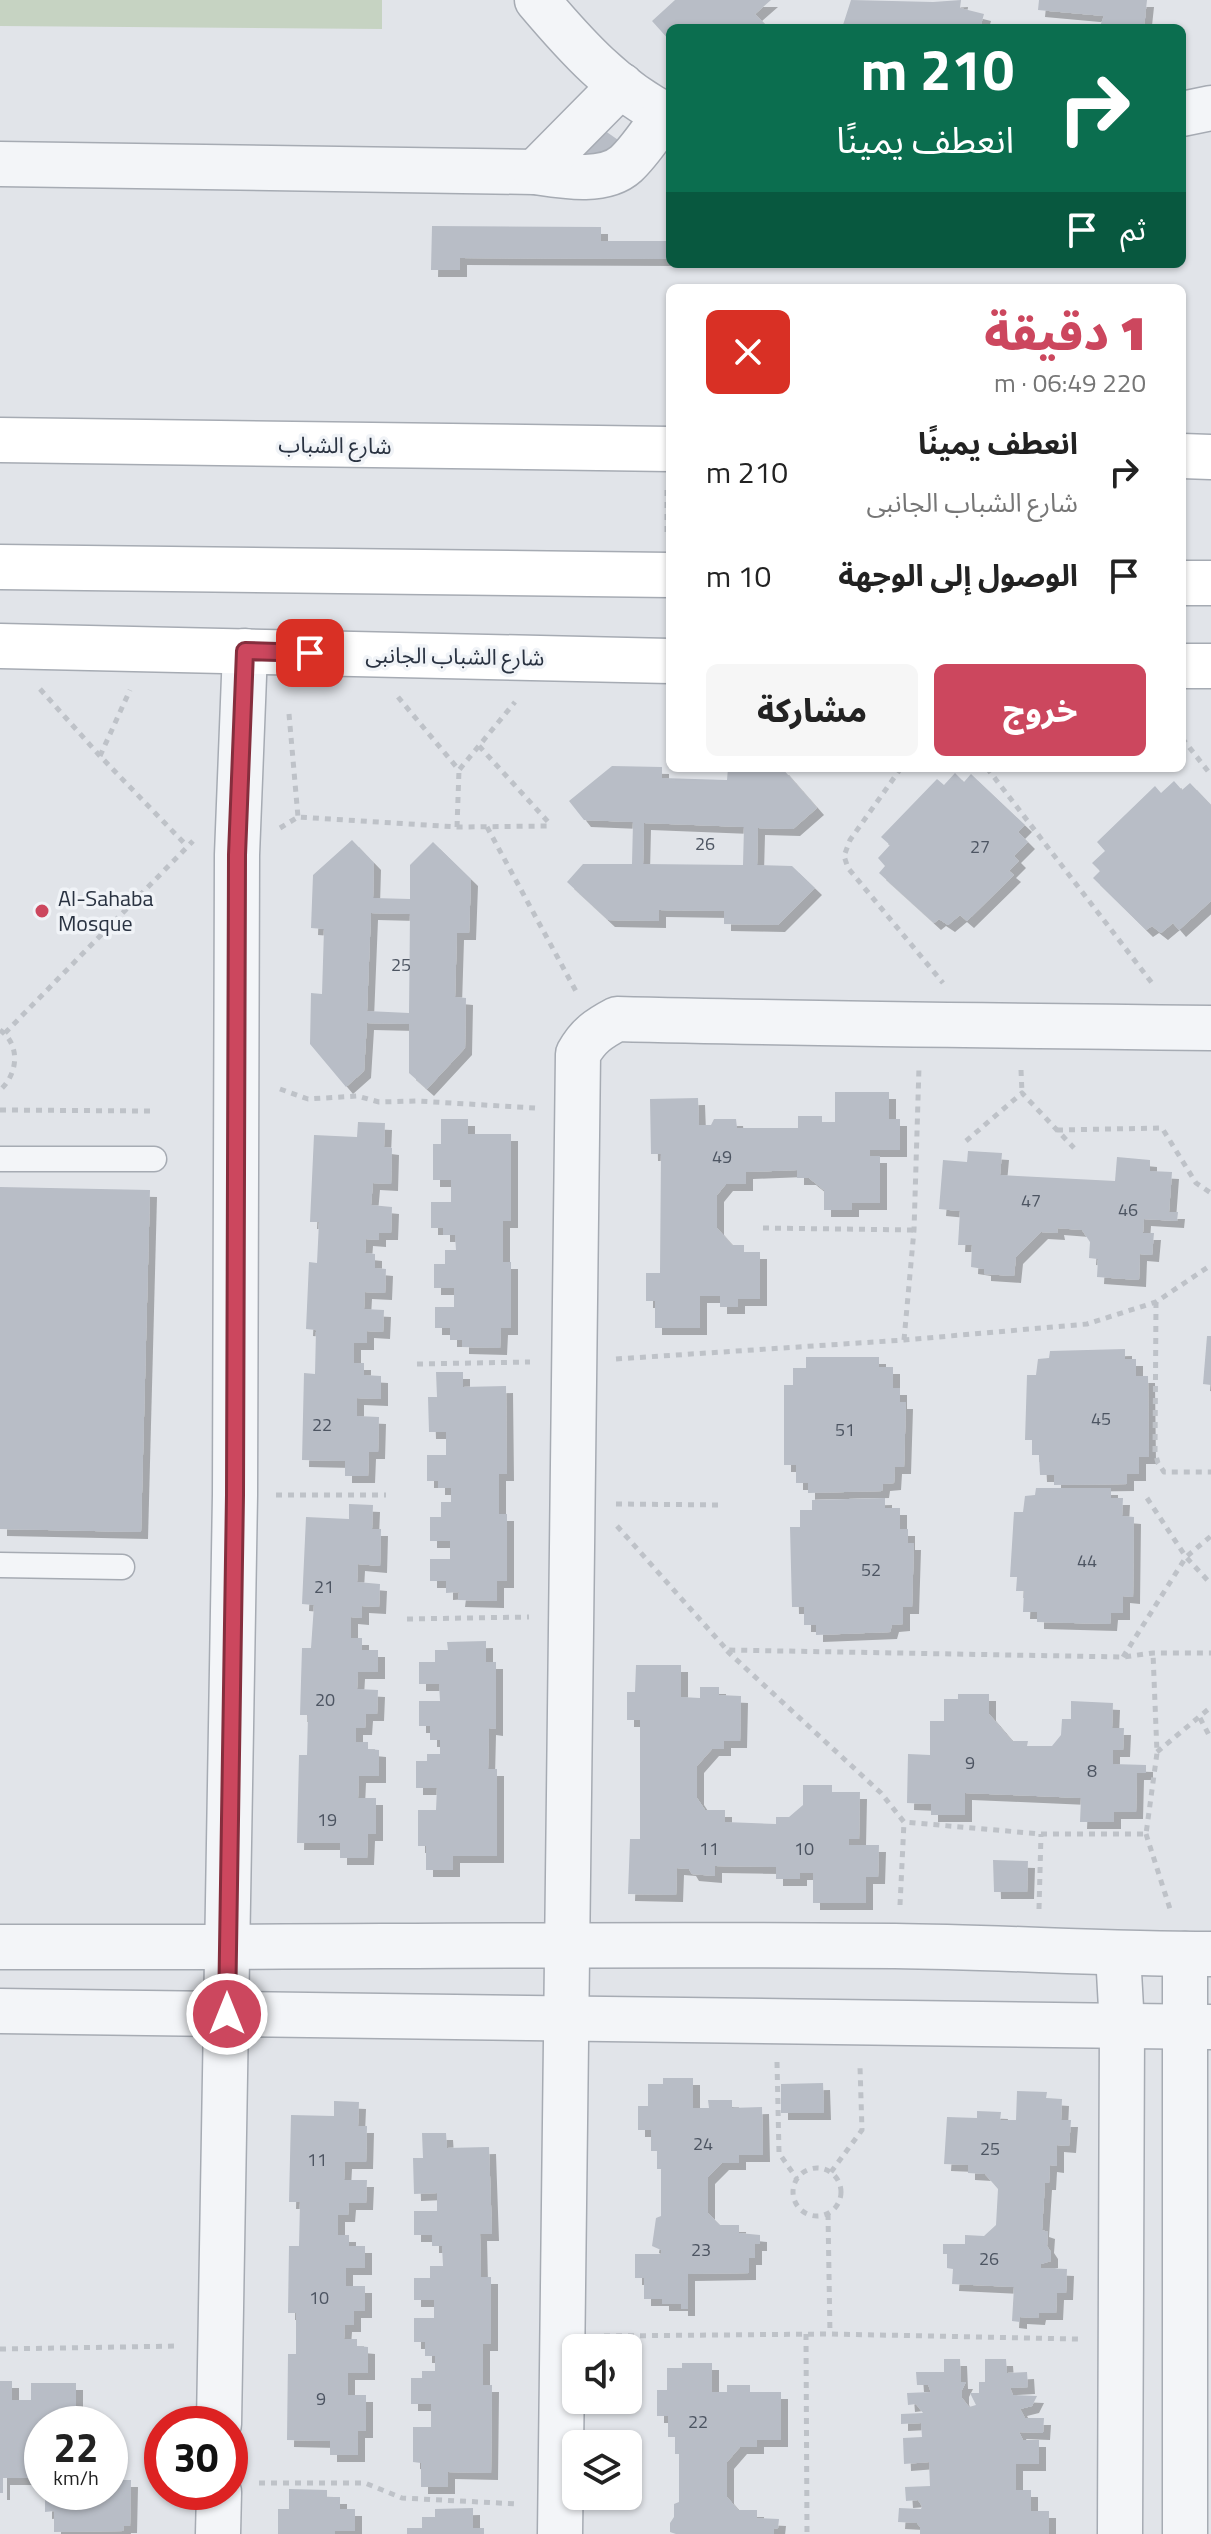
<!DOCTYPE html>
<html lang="ar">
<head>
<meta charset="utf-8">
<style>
  body { margin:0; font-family:"Titillium Web","Noto Sans Arabic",sans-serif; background:#f6f6f6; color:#222; direction:rtl; height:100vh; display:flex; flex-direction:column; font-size:30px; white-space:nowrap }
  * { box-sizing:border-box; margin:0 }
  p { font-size:26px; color:#767676 }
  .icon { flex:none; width:44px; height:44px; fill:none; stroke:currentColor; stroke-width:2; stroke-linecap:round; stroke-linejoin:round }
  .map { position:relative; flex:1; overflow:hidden; direction:ltr }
  .drawer { position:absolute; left:666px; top:284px; width:520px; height:488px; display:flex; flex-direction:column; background:#fff; border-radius:12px; box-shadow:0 2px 6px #0004; direction:rtl }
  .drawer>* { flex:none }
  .banner { position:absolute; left:666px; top:24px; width:520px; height:244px; border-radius:12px; box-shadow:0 2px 6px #0004; direction:rtl; background:#0b6e4f; color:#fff; overflow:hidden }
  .controls { position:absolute; left:562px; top:2334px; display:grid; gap:16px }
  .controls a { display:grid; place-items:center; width:80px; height:80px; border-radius:12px; background:#fff; box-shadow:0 2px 6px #0004; font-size:40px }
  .speed { position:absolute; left:24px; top:2406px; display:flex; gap:16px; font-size:40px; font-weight:700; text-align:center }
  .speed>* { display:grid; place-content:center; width:104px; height:104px; border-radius:50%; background:#fff; box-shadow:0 2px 6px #0004; line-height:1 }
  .speed small { font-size:20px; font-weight:400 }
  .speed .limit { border:12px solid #d22; background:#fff; color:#111 }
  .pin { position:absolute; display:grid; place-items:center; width:68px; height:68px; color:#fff; margin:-34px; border-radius:16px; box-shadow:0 4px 12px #0006 }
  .me { position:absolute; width:88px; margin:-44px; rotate:0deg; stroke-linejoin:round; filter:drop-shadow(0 0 6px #0008) }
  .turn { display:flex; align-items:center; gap:28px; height:168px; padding:0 40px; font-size:36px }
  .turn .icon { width:104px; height:104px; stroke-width:2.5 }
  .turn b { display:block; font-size:56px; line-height:68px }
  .then { display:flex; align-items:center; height:76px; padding:0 40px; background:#0003; gap:16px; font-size:30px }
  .round { display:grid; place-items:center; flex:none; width:84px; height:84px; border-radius:12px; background:#f6f6f6 }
  .head { display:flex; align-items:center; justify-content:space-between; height:136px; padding:0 40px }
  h1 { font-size:48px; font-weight:800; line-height:60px; color:#cc475e }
  .button { display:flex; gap:16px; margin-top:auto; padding:16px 40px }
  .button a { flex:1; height:92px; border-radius:12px; background:#cc475e; color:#fff; font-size:32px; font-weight:800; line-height:92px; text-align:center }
  .button a+a { background:#f6f6f6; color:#222 }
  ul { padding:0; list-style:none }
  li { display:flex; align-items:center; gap:24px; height:104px; padding:0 40px }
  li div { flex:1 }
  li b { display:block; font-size:30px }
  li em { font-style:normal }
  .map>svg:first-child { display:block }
  .green { fill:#c6d3c2 }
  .building { fill:#b8bdc6; fill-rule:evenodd; filter:url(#shadow) }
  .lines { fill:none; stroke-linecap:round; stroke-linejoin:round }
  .lane-casing { stroke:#a6abb3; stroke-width:27 }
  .street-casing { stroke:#a6abb3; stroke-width:47 }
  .secondary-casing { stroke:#a6abb3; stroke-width:47 }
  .path { stroke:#bec2c8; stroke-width:5; stroke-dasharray:6 6; stroke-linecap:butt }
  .lane { stroke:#f3f5f8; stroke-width:24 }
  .street { stroke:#f3f5f8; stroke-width:44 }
  .secondary { stroke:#fff; stroke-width:44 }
  .route-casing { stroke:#852e3d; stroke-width:20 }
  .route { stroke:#cc475e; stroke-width:14 }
  .poi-dot { fill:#cc475e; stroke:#f0f3f7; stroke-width:3 }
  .labels { text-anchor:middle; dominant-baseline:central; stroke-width:7; stroke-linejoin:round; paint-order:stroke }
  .number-label { font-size:18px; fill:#4d5562 }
  .street-label { font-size:22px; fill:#293241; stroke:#f0f3f7 }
  .poi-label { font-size:22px; fill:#293241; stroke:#f0f3f7; text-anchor:start }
</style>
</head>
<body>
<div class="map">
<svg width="1211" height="2534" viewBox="0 0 1211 2534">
  <defs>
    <filter id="shadow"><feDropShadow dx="7" dy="7" stdDeviation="0" flood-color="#0004"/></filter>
  </defs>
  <rect width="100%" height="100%" fill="#e1e4e9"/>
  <!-- green -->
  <path class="green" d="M0 0H382V29L0 26Z"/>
  <!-- building -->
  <g class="building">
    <path d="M675 0H771L755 14 765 24 761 28H703L699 24 694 28H670V41L652 21Z"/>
    <path d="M851 0 933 2 961 0 960 8 984 14 980 28H842Z"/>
    <path d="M1039 0H1147L1144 28 1100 26 1104 16 1038 10Z"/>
    <path d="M601 128 621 142 601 169 582 156Z"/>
    <path d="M432 226 601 227V241H670V259L460 258V270H431Z"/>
    <path d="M612 766 662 767V778L727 780 728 768H782L817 808 793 829 758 828 757 865 792 866 815 888 778 925 724 924V911L659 910V921L608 920 567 882 583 864H632L633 822 584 820 569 801ZM644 823 744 827 743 865 643 864Z"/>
    <path d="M955 773 964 782 971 774 1025 825 1018 832 1028 842 1014 856 1019 861 1009 871 1014 875 967 921 960 915 948 925 939 919 934 923 879 873 885 866 878 858 890 845 881 837 937 779 944 785Z"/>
    <path d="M1174 781 1182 790 1190 783 1211 805V901L1179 930 1173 923 1161 933 1152 926 1146 930 1093 878 1100 871 1092 863 1105 851 1097 842 1155 786 1161 793Z"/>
    <path d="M352 840 374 863 373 898 410 899V865L433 842 471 879 469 933H457L455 997 466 998 465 1048 427 1089 409 1073V1024L367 1023 364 1071 346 1087 310 1044 311 993 322 994 324 929 311 928 313 875ZM371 913 410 914 409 1013 367 1011Z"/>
    <path d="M835 1092H889V1119H900V1150H870V1156H880V1203H852V1210H824V1190L809 1178H797V1170L746 1172V1184H726L717 1195V1228L732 1245H744V1252H760V1299H738V1307H720V1296H700V1328H655V1301H646V1273H660L661 1154H651L650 1099 698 1098 699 1125H711L714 1119H736L737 1128H798V1116H822V1122H835Z"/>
    <path d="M441 1119H468V1134H511V1221H503V1262H511V1328H501L500 1348 462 1347V1340H450V1328H435V1307H454V1288H434V1264H445V1250H456L455 1235H443V1228H431V1202H451V1180H433V1144H441Z"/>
    <path d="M358 1122 385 1123 384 1147 392 1148 391 1184 373 1183 371 1205 392 1207 391 1233H379V1240L366 1239 365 1253 375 1254V1268L386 1269 385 1293 365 1292 364 1309 384 1310 383 1332 367 1331V1343H354V1363H364V1375L381 1376V1399L357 1398V1416L379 1417 378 1452H369L368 1476H345V1461L302 1460 304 1373 315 1374 316 1330 306 1329 309 1262 317 1263 319 1222H310L314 1135 357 1137Z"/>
    <path d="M968 1151 1002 1153 1000 1175 1115 1181 1117 1157 1150 1160V1171L1172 1172 1169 1212H1178L1177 1221 1144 1219 1143 1233H1154L1152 1255 1140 1254 1139 1280 1097 1277 1098 1259 1089 1258 1090 1242 1082 1230 1057 1228 1058 1233 1041 1232 1016 1257 1014 1276 984 1274V1269L971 1267 972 1245H958L960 1211 939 1209 943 1160 967 1162Z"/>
    <path d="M0 1187 150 1190 141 1532 0 1529Z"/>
    <path d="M1207 1336H1211V1385L1203 1384Z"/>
    <path d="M1125 1349V1359H1136V1376H1148L1149 1457H1139V1474H1127V1484L1054 1485V1475H1040L1039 1455H1032V1440H1025L1027 1375H1036L1038 1359 1049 1358 1050 1351Z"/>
    <path d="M806 1357H879V1367H893V1388H900V1402H906L904 1467H895L894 1483 883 1484 882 1491 808 1493V1483H796V1465H784V1385H793V1368H806Z"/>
    <path d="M436 1372H463V1387L506 1386 507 1474H499V1514H507V1581H497V1601L458 1600 459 1592 446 1593V1581H430V1559H450V1541H430V1517H441V1502H451V1488H438V1481H427V1455H446V1432H429L428 1397H437Z"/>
    <path d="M1036 1488H1111V1498H1123L1122 1516 1134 1517 1133 1597 1123 1596V1613H1111L1110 1624 1037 1622V1612H1023L1024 1591H1016L1017 1577H1010L1014 1512H1023L1025 1496 1035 1495Z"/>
    <path d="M885 1498V1508H900V1529H908V1543H914L912 1607H903V1624L892 1625 890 1632 816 1635V1625H804V1607H792L790 1527H800V1510H812V1500Z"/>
    <path d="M349 1504 373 1505 372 1529H381L380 1566 358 1564 357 1582 380 1584 379 1607 362 1606V1618L351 1617V1638H362V1650H378V1672H358L357 1689 378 1690 377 1714H366L365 1728H356V1742H368V1749L379 1750V1776H359L358 1798H376V1834H368L367 1858H340V1843H297L299 1755H307L308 1715H300L302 1648H311L314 1605 302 1604 306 1517 349 1519Z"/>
    <path d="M486 1641V1662H496V1729L489 1728 488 1769H497V1856H453V1870H426V1846H418V1810H436L437 1788H416V1761H427V1754H440V1740H430V1726H419V1701H440L439 1684H419V1662H435V1650H448L447 1642Z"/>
    <path d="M636 1665H681V1697L700 1698V1687H719V1695L741 1696 740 1741H724V1749H712L697 1766V1798L705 1810H725V1822L776 1824V1817H789L803 1805V1785H832V1792H860L859 1839H849V1845H879L878 1877H866V1903H813V1873H800V1879H776V1867L715 1866V1876L692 1874 689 1869 677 1868 676 1895 628 1894 630 1839H640V1720H627V1692H635Z"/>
    <path d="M958 1694H989V1714L1012 1741H1028L1027 1746H1052L1061 1735 1062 1719H1071V1701L1113 1703 1112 1728H1124L1123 1750H1113V1764L1146 1765V1773H1137L1136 1812H1114V1822H1080L1081 1798 965 1793V1815H931V1804L907 1803 908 1754 930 1755V1721H944V1699H958Z"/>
    <path d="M993 1860 1028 1861 1027 1892H994Z"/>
    <path d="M663 2078H693V2108H709L708 2100H732V2108L762 2107 763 2155H739V2163H722L708 2177V2213L720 2225H739V2233L760 2235V2244H755V2258H749V2273L688 2274V2309H681V2304H662V2299H644V2278H635V2254H661V2250L652 2246 656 2218 661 2216V2169H657V2151H651V2130H638V2106H648V2084H663Z"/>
    <path d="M823 2083 824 2113H781V2084Z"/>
    <path d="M1017 2091 1047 2092 1046 2098 1062 2099 1061 2120H1071L1069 2146 1057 2145V2166L1050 2165 1049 2183H1045L1042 2230 1048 2232 1047 2246 1051 2252V2261L1041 2264V2268L1067 2269 1066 2293H1057L1056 2313H1039L1038 2318 1020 2317V2322L1012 2321 1014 2287 952 2284 953 2269 947 2268V2254H943V2244H965V2235L984 2236 996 2225 998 2189 985 2174 968 2173V2165L944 2164 947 2117 977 2118V2111L1001 2112 1000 2120H1016Z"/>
    <path d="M334 2101 359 2102 358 2126H367L366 2162H345L344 2180H367L366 2203H349L348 2215H338V2235H349V2246H365V2268H346V2286H365V2311H354V2325H345L344 2339H357V2346L368 2347V2373H348V2395H366V2431H358V2455H330V2441L287 2440 288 2354H296V2313H288L289 2246H299L300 2202H289L291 2115 334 2116Z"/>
    <path d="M422 2133H446L447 2148 489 2147 492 2234H480L481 2277H491V2344H483V2385H492L491 2473 448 2472V2487H421V2463L413 2462V2427H431V2404H411V2378H422V2371H435V2356H425V2342H414V2318H434V2300H414V2278H430V2266H443L442 2246H432V2235H414V2211H437V2193L414 2194 413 2158H423Z"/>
    <path d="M944 2359H960L961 2382H966L962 2390V2398L969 2407 976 2405 970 2393H979V2382H985V2359H1006L1007 2373 1027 2372 1028 2387 1010 2388 1013 2395 1037 2396 1032 2406 1020 2409 1025 2418H1044L1043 2433 1019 2432 1023 2440H1039V2464H1016V2490H1031V2511H1049V2534H920V2527L917 2523 898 2522 899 2508 921 2509 922 2506 918 2500 906 2501 905 2487 930 2486 929 2462 904 2464 903 2438 922 2437 921 2423 901 2424V2414L923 2413 916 2404 908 2405 907 2393 931 2392 928 2385H917L916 2372H944Z"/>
    <path d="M682 2363H712V2392H727V2385H750V2392H781V2440H757V2447H740L727 2462V2497L738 2510H757V2518L779 2519 778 2528 774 2529V2534H676L670 2532V2523L674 2517V2504L679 2502V2454H675V2437H668V2416H657V2390H667V2368H682Z"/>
    <path d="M0 2381H12V2400H31V2383H76V2424H42V2478H3V2493H0Z"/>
    <path d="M110 2480H131L130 2526H124L123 2531 54 2532V2511L45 2512V2492H110Z"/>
    <path d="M289 2489 327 2490V2497H340V2509H355V2531H335V2534H278V2509H289Z"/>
    <path d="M473 2508V2528H484V2534H407V2528H422V2517H435V2509Z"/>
  </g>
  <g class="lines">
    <!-- lane casing -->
    <g class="lane-casing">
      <g id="lane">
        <path d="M0 1159H154"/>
        <path d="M0 1565 122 1567"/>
      </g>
    </g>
    <!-- street casing -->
    <g class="street-casing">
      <g id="street">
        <path d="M537 0C575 45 616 91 670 117"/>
        <path d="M1182 114 1211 108"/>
        <path d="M0 164 535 172C562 176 604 184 626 164 641 150 653 130 665 115"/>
        <path d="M535 172 621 85"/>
        <path d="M0 1947C298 1948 596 1943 895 1946 1000 1947 1105 1954 1211 1954"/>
        <path d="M1118 1954 1122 2026 1120 2534"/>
        <path d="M1185 1954V2534"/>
        <path d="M0 2011 1211 2027"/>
        <path d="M219 2424 235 1495 237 855 245 651"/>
        <path d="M218 2534 219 2492"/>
        <path d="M560 2534 578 1054C588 1036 598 1029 617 1019 815 1024 1013 1026 1211 1028"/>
      </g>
    </g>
    <!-- secondary casing -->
    <g class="secondary-casing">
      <g id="secondary">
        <path d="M0 440 670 449"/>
        <path d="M1182 456 1211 457"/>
        <path d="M0 567 670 575"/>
        <path d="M1182 583H1211"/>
        <path d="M0 646 670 661"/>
        <path d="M1182 666H1211"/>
      </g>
    </g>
    <!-- path -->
    <g class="path">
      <path d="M667 490V532"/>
      <path d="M40 689 100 756 187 846"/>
      <path d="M398 697 459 770 515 702"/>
      <path d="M289 714 298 817"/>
      <path d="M1182 738 1211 775"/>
      <path d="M479 746 551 825"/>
      <path d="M100 756 130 690"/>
      <path d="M901 768 850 840 844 856 848 868 943 983"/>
      <path d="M987 768 1152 983"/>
      <path d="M457 827 459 770"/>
      <path d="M487 827 578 995"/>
      <path d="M280 828 298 817 457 827 552 826"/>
      <path d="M0 1030C21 1045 18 1074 0 1090"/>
      <path d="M5 1033 193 841"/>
      <path d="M1021 1070 1022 1093"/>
      <path d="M280 1089 308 1099 357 1096 379 1102 417 1101 535 1108"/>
      <path d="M0 1110 150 1111"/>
      <path d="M1057 1130 1162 1128 1196 1183 1211 1193"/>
      <path d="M966 1141 1022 1093 1074 1148"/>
      <path d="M763 1228 914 1230"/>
      <path d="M1156 1302 1155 1452 1158 1463 1164 1472H1211"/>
      <path d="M904 1340 914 1230 919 1067"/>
      <path d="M616 1359 904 1340 1087 1324 1156 1302 1211 1265"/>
      <path d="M417 1364 530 1362"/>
      <path d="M276 1495H386"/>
      <path d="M1147 1498 1186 1557 1211 1584"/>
      <path d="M616 1504 722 1505"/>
      <path d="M617 1526 727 1650 1123 1657 1153 1653H1211"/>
      <path d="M407 1619 529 1617"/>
      <path d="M727 1651 881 1793 904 1822 1041 1834H1146L1157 1753 1153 1653"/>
      <path d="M1123 1657 1186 1557 1211 1536"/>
      <path d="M1200 1718 1211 1739"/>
      <path d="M1157 1752 1211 1707"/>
      <path d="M1146 1834 1170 1909"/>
      <path d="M900 1905 904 1822"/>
      <path d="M1039 1909 1041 1834"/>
      <path d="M777 2062 779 2153 797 2179"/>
      <circle cx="817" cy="2192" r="24"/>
      <path d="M831 2172 862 2130 860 2067"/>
      <path d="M828 2214 830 2334"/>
      <path d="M806 2334 807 2534"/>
      <path d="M604 2336 830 2334 1078 2339"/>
      <path d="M0 2349 179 2346"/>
      <path d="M259 2483H365L402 2498 518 2504"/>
    </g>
    <!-- lane -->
    <use href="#lane" class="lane"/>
    <!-- street -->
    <use href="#street" class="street"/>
    <!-- secondary -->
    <use href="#secondary" class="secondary"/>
  </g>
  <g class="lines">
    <!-- route casing -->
    <g class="route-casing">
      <path id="route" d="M227 2014 235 1495 237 855 245 651 310 653"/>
    </g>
    <!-- route -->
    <use href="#route" class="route"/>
  </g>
  <!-- markers -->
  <circle class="poi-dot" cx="42" cy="911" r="8"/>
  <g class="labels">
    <!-- number labels -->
    <g class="number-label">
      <text x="705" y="843">26</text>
      <text x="980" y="846">27</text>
      <text x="401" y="964">25</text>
      <text x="722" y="1156">49</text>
      <text x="1031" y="1200">47</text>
      <text x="1128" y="1209">46</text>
      <text x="1101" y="1418">45</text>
      <text x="322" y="1424">22</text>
      <text x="845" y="1429">51</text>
      <text x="1087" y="1560">44</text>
      <text x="871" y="1569">52</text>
      <text x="324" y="1586">21</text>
      <text x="325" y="1699">20</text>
      <text x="970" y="1762">9</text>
      <text x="1092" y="1770">8</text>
      <text x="327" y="1819">19</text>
      <text x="709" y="1848">11</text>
      <text x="804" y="1848">10</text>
      <text x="703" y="2143">24</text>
      <text x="990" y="2148">25</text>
      <text x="317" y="2159">11</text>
      <text x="701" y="2249">23</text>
      <text x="989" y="2258">26</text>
      <text x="319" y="2297">10</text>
      <text x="321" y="2398">9</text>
      <text x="698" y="2421">22</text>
    </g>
    <!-- street labels -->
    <g class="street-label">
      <text transform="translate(335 445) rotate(1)">شارع الشباب</text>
      <text transform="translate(455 656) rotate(1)">شارع الشباب الجانبى</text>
    </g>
    <!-- poi labels -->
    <g class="poi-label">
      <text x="58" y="898">Al-Sahaba<tspan x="58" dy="25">Mosque</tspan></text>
    </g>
  </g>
</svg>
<div class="controls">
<a><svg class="icon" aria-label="sound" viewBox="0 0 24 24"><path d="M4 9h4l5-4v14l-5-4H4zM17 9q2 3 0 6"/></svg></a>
<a><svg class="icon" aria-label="layers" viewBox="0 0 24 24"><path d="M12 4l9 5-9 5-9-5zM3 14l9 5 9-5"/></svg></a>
</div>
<div class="speed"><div>22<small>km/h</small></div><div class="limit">30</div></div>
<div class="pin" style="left:310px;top:653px;background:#d93025"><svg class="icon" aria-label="arrive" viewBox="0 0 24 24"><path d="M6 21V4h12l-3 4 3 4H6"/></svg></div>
<svg class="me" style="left:227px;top:2014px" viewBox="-20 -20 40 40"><circle r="17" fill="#cc475e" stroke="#fff" stroke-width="3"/><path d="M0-11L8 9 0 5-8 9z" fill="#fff"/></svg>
<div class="banner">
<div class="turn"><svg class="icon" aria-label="right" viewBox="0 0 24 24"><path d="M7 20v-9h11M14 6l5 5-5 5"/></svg><div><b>210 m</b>انعطف يمينًا</div></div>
<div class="then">ثم<svg class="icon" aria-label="arrive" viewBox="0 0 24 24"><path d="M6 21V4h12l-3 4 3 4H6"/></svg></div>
</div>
<section class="drawer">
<div class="head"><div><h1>1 دقيقة</h1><p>220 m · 06:49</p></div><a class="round" style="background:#d93025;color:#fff"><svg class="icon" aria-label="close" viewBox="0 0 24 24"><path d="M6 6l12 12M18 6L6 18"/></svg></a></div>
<ul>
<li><svg class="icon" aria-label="right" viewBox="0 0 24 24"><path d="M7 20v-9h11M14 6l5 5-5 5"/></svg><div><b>انعطف يمينًا</b><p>شارع الشباب الجانبى</p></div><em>210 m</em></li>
<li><svg class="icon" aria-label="arrive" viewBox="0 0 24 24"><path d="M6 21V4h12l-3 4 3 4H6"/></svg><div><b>الوصول إلى الوجهة</b></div><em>10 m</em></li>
</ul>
<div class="button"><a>خروج</a><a>مشاركة</a></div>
</section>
</div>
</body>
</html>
